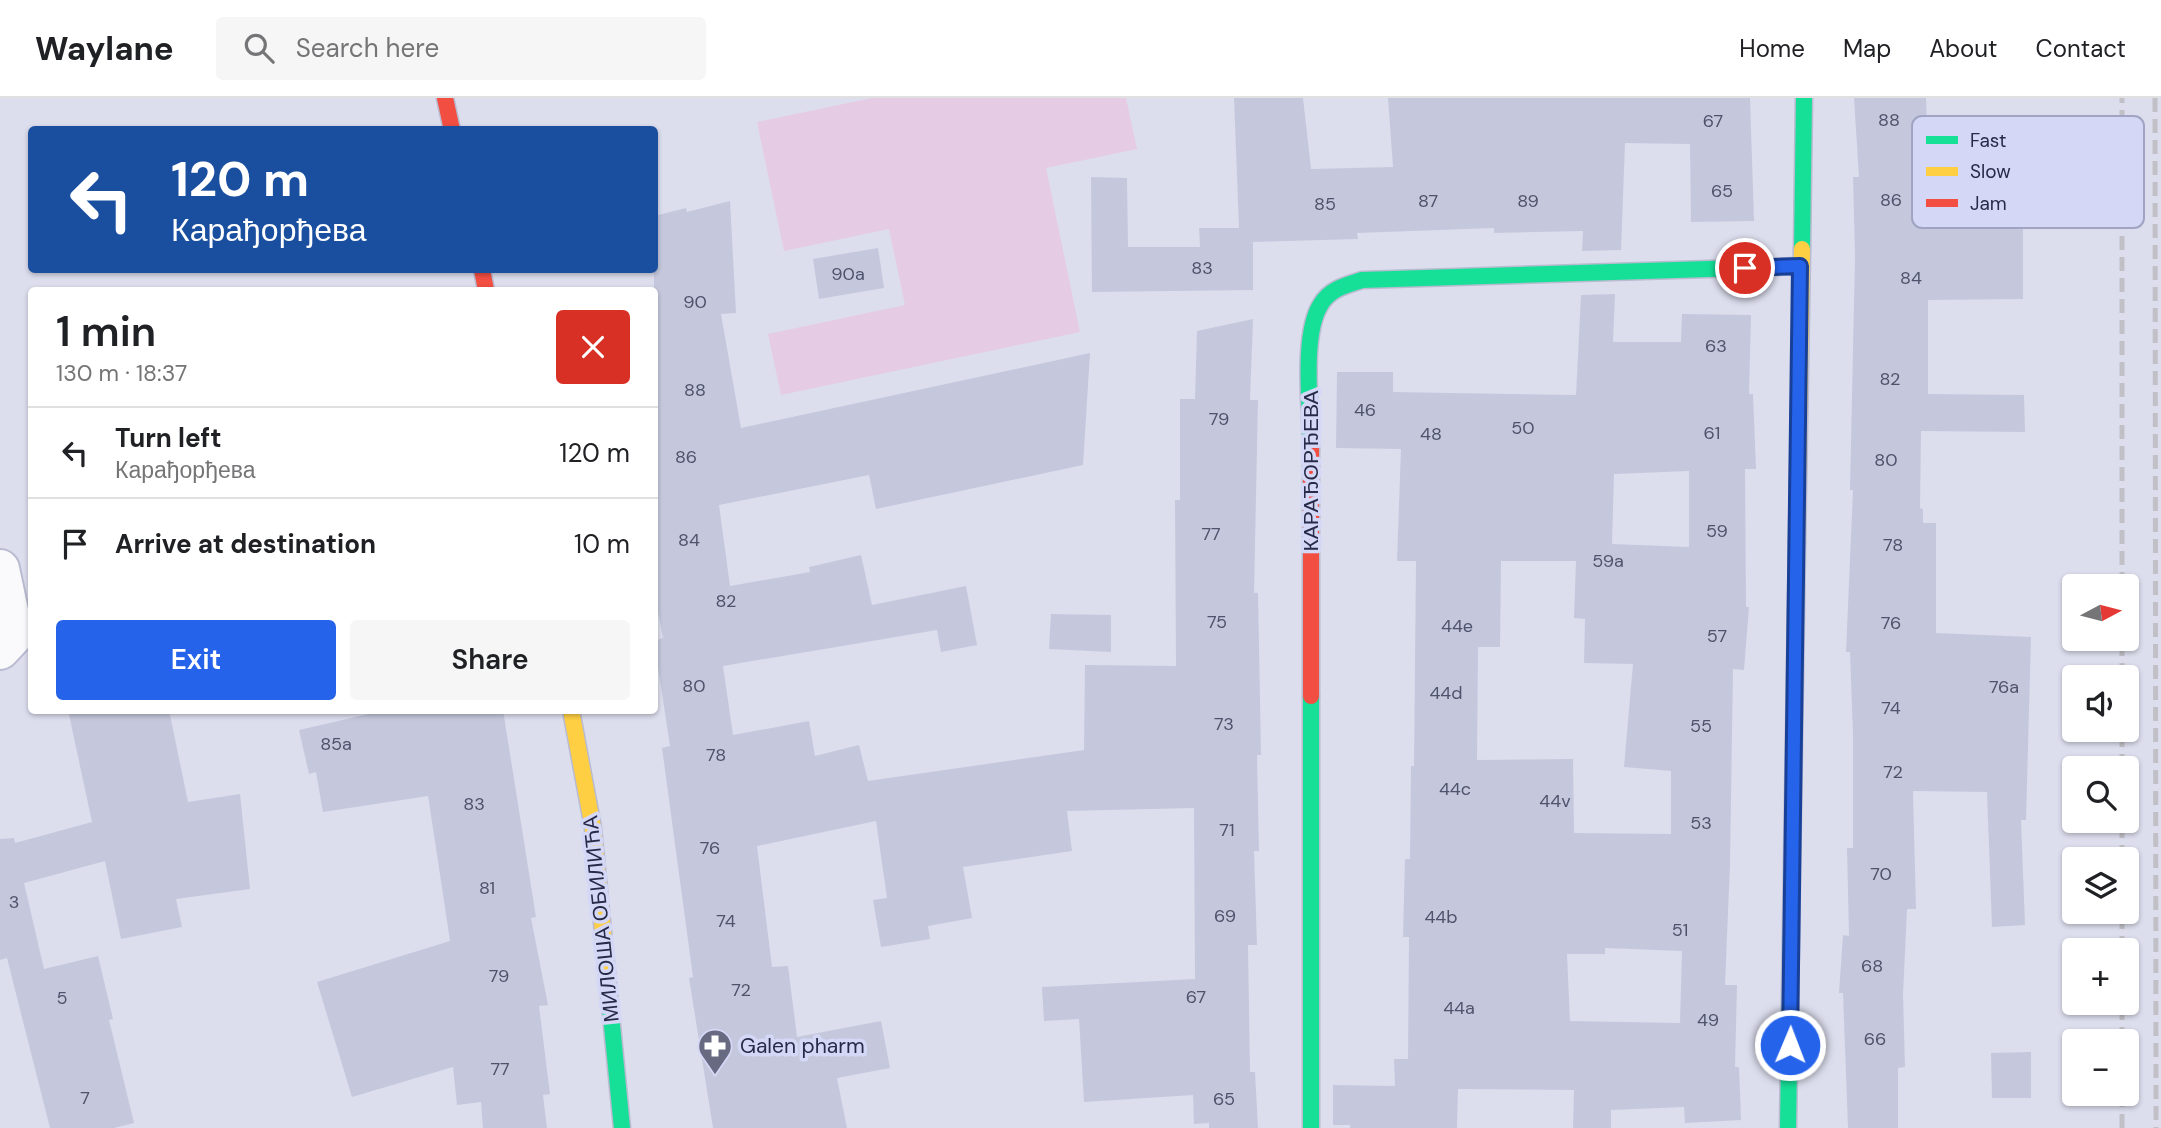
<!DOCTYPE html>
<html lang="en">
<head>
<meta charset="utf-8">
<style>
  body { margin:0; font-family:"DM Sans",sans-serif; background:#f6f6f6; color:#202124; height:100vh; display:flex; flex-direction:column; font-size:26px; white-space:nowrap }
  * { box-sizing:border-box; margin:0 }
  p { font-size:23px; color:#757577 }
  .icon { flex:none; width:38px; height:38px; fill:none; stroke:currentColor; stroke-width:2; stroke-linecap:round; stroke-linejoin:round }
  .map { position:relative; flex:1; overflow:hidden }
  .drawer { position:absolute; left:28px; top:189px; width:630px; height:427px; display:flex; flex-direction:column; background:#fff; border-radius:7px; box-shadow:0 2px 5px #0004 }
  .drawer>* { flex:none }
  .hud { position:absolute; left:28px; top:28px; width:630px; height:147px; border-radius:7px; box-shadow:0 2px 5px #0004; background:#1a4fa0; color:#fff; overflow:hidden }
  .needle { width:46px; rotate:83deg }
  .fabs { position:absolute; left:2062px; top:476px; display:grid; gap:14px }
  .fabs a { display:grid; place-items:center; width:77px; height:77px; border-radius:7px; background:#fff; box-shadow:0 2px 5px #0004; font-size:35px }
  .pin { position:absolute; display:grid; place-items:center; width:60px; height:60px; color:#fff; margin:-30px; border:4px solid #fff; border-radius:50%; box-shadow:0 2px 7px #0007 }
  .me { position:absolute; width:77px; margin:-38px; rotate:1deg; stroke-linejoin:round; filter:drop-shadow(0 0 5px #0008) }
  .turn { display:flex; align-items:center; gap:24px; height:147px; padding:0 28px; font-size:32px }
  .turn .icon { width:91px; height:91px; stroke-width:2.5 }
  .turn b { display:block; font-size:49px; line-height:60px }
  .round { display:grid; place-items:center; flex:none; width:74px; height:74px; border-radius:7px; background:#f6f6f6 }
  .overview { display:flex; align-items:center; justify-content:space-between; height:119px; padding:0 28px }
  h1 { font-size:42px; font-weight:600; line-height:52px }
  .action { display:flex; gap:14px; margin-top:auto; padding:14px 28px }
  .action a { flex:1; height:80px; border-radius:7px; background:#2563eb; color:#fff; font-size:28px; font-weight:600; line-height:80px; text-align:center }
  .action a+a { background:#f6f6f6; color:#202124 }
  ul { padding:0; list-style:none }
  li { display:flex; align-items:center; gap:21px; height:91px; padding:0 28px; border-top:2px solid #e0e0e0 }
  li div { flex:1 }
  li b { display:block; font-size:26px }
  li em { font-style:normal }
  header { display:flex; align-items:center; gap:42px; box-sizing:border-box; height:98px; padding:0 35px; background:#fff; border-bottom:2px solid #e0e0e0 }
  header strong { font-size:33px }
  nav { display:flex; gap:38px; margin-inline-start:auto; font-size:24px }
  .search { width:490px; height:63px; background:#f6f6f6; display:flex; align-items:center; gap:18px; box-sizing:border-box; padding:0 24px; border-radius:7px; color:#757577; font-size:26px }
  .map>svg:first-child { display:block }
  .green { fill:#e5cbe4 }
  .building { fill:#c5c8dc; fill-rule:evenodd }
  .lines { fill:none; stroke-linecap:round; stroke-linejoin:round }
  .street-casing { stroke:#b9bbd0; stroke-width:42 }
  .fast-casing { stroke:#b9bbd0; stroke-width:19 }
  .slow-casing { stroke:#b9bbd0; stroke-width:19 }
  .jam-casing { stroke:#b9bbd0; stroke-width:19 }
  .street { stroke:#fafafc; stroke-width:38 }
  .fast { stroke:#16e098; stroke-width:16 }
  .slow { stroke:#ffcf43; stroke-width:16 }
  .jam { stroke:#f24e42; stroke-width:16 }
  .rail { stroke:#c0c0c6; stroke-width:5; stroke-dasharray:14 7; stroke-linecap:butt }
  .route-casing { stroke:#184099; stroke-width:18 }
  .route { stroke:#2563eb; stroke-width:12 }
  .labels { text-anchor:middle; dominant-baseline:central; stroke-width:7; stroke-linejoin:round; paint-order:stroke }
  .number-label { font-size:18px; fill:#4f526c }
  .street-label { font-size:21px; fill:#282b47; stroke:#d4d8f6 }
  .poi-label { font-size:21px; fill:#282b47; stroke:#d4d8f6; text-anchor:start }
  .key { fill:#d4d8f6; stroke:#a0a4c2; stroke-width:2 }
  .key-label { font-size:19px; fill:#282b47 }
</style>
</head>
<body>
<header>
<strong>Waylane</strong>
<div class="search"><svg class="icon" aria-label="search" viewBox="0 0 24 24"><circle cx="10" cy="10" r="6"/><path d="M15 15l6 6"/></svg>Search here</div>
<nav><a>Home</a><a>Map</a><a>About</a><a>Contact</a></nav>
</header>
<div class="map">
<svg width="2161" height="1030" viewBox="0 0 2161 1030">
  <rect width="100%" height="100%" fill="#dcdeee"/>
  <!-- green -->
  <path class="green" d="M872 0H1126L1137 51 1046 70 1080 234 781 297 768 236 905 207 889 131 784 153 757 24Z"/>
  <!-- building -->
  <g class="building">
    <path d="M1234 0H1303L1311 71 1393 69 1388 0H1750L1754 123 1691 124 1690 46 1625 45 1621 152 1582 153 1583 133 1494 135V130L1357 135 1358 141 1253 144V192L1092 194 1091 79 1127 80 1128 149H1200L1199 130H1239Z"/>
    <path d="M1854 0H1926L1929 94 2023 92V201L1928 202V296L2024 297 2025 334 1921 333 1920 410 1923 411V425H1936V535L2031 539 2026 722H2021L2025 827 1992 829 1987 694 1913 693 1916 811H1907L1903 896 1905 969 1898 970V1030H1848L1843 895H1839L1843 837 1849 838 1847 750H1853V636L1850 554H1846L1853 392H1850L1855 158 1853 79H1859Z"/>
    <path d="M730 103 736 215 721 216 741 330 1090 255 1083 367 876 411 869 377 719 407 730 488 810 474 809 469 861 457 872 507 966 488 977 547 941 554 937 532 723 568 733 637 809 623 815 658 859 647 868 683 1084 652 1085 567 1176 568 1175 402H1180V301H1195L1197 233 1253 221 1250 302H1258L1254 495H1258L1261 657H1257L1259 753H1254L1257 847H1248L1250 974H1255L1258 1030H1209V1025L1194 1026 1193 997 1084 1004 1079 921 1044 923 1042 889 1195 881 1194 710 1067 713 1072 753 963 769 972 820 928 828 930 841 881 849 873 802 887 800 876 723 757 748 772 869 788 868 797 939 881 923 890 970 837 980 847 1030H713L689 880 693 879 662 650 670 648 654 543 663 540 654 493V118L686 110 687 114Z"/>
    <path d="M878 150 884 190 819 201 813 161Z"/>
    <path d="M1615 196 1613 244H1681L1682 216 1751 217 1749 296H1753L1756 371H1745L1746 509H1749L1744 572 1733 571 1730 766 1725 887H1737L1735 969H1739L1741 1022 1685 1025 1684 1009 1611 1012V1030H1573L1574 992 1458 991 1457 1030H1350V1027H1333V987L1395 988 1394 961H1408L1409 839H1403L1405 761H1410L1411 668H1414L1416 463H1397L1401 351 1336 350 1337 274H1393V294L1576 297 1581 197ZM1689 373V449L1612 446 1614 376ZM1501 463H1576L1574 520 1585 521 1584 565 1633 566 1624 669 1671 673V736L1574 735 1573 661 1477 662 1478 549H1500ZM1605 850 1682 853 1680 925 1570 923 1567 856H1605Z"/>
    <path d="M1051 516 1111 517V554L1049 551Z"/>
    <path d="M68 612H169L188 704 240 696 250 791 176 801 182 829 121 841 105 763 24 785 44 871 98 858 113 921 109 922 134 1025 114 1030H50L7 860 0 862V741L14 740 15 745 92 724Z"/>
    <path d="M386 612H503L536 819 531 820 548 907 539 908 550 996 543 997 547 1030H483L481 1004 457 1007 453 969 352 999 317 884 450 843 436 750 428 698 323 714 316 674 309 676 299 632Z"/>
    <path d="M2031 954V1000H1992L1991 955Z"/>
  </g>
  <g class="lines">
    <!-- street casing -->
    <g class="street-casing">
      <path id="street" d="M0 471 14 537 0 552"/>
    </g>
    <!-- fast casing -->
    <g class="fast-casing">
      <g id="fast">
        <path d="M1802 151 1804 0"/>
        <path d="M1311 350C1311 313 1301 236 1321 206 1330 191 1346 187 1362 182L1800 168"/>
        <path d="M1311 598V1030"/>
        <path d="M609 897 622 1030"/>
        <path d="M1788 1030 1797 445"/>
      </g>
    </g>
    <!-- slow casing -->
    <g class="slow-casing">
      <g id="slow">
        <path d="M1797 445 1802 151"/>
        <path d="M571 612 593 730 609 897"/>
      </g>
    </g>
    <!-- jam casing -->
    <g class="jam-casing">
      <g id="jam">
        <path d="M445 0 452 32"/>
        <path d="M482 172 486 192"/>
        <path d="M1311 350V598"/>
      </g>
    </g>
    <!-- street -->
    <use href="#street" class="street"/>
    <!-- fast -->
    <use href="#fast" class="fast"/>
    <!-- slow -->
    <use href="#slow" class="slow"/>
    <!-- jam -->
    <use href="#jam" class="jam"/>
    <!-- rail -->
    <g class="rail">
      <path d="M2155 0 2156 1030"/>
      <path d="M2122 488V0"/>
      <path d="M2122 579V541"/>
      <path d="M2122 670V632"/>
      <path d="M2122 761V723"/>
      <path d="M2122 852V814"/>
      <path d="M2122 943V905"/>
      <path d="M2122 1030V996"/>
    </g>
  </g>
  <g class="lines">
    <!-- route casing -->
    <g class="route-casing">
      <path id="route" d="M1745 170 1800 168 1790 947"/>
    </g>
    <!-- route -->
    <use href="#route" class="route"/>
  </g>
  <!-- icons -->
  <defs>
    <g id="pharmacy-pin" transform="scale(1.75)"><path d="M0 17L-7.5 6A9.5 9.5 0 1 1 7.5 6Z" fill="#676a81" stroke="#d4d8f6"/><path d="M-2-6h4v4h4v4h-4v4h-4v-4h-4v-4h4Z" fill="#fff"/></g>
  </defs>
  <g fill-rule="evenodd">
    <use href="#pharmacy-pin" x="715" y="948"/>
  </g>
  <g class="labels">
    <!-- number labels -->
    <g class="number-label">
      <text x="1889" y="22">88</text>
      <text x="1713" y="23">67</text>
      <text x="1722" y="93">65</text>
      <text x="1891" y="102">86</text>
      <text x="1428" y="103">87</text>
      <text x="1528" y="103">89</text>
      <text x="1325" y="106">85</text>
      <text x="1202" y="170">83</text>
      <text x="848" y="176">90a</text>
      <text x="1911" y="180">84</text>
      <text x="695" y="204">90</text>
      <text x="1716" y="248">63</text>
      <text x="1890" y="281">82</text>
      <text x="695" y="292">88</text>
      <text x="1365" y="312">46</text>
      <text x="1219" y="321">79</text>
      <text x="1523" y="330">50</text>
      <text x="1712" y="335">61</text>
      <text x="1431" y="336">48</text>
      <text x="686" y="359">86</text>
      <text x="1886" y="362">80</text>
      <text x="1717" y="433">59</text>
      <text x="1211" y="436">77</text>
      <text x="689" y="442">84</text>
      <text x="1893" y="447">78</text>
      <text x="1608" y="463">59a</text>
      <text x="726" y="503">82</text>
      <text x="1217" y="524">75</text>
      <text x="1891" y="525">76</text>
      <text x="1457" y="528">44e</text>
      <text x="1717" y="538">57</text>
      <text x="694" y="588">80</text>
      <text x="2004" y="589">76a</text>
      <text x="1446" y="595">44d</text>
      <text x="1891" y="610">74</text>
      <text x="1224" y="626">73</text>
      <text x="1701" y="628">55</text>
      <text x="336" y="646">85a</text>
      <text x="716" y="657">78</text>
      <text x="1893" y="674">72</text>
      <text x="1455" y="691">44c</text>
      <text x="1555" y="703">44v</text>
      <text x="474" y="706">83</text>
      <text x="1701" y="725">53</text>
      <text x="1227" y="732">71</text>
      <text x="710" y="750">76</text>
      <text x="1881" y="776">70</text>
      <text x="487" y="790">81</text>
      <text x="14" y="804">3</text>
      <text x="1225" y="818">69</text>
      <text x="1441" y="819">44b</text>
      <text x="726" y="823">74</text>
      <text x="1680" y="832">51</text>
      <text x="1872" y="868">68</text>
      <text x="499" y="878">79</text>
      <text x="741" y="892">72</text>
      <text x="1196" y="899">67</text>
      <text x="62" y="900">5</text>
      <text x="1459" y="910">44a</text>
      <text x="1708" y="922">49</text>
      <text x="1875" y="941">66</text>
      <text x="500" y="971">77</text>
      <text x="85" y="1000">7</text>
      <text x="1224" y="1001">65</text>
    </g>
    <!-- street labels -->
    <g class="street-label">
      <text transform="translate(1311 373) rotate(-90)">КАРАЂОРЂЕВА</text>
      <text transform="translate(601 821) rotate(-96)">МИЛОША ОБИЛИЋА</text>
    </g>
    <!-- poi labels -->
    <g class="poi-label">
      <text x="740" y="948">Galen pharm</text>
    </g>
  </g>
  <!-- legend -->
  <rect x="1912" y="18" width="232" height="112" rx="10" class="key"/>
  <rect x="1926" y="38" width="32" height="8" fill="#16e098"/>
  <rect x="1926" y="69" width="32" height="9" fill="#ffcf43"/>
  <rect x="1926" y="101" width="32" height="8" fill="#f24e42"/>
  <g class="key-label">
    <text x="1970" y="49">Fast</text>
    <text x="1970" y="80">Slow</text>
    <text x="1970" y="112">Jam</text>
  </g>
</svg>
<div class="fabs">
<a><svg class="needle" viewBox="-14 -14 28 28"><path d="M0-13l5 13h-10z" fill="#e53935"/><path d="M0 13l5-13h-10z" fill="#757577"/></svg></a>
<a><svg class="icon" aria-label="sound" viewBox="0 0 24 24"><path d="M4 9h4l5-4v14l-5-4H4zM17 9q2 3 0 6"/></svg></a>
<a><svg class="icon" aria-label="search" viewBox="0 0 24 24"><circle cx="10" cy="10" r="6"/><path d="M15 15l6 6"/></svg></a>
<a><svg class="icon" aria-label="layers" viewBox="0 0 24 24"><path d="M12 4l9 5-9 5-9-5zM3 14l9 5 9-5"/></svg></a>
<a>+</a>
<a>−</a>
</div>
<div class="pin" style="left:1745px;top:170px;background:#d93025"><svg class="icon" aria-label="arrive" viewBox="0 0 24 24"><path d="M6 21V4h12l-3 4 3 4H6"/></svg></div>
<svg class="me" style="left:1790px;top:947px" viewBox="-20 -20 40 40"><circle r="17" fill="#2563eb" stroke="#fff" stroke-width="3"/><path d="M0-11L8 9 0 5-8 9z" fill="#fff"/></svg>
<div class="hud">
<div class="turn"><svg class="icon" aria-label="left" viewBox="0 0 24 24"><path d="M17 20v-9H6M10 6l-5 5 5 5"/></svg><div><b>120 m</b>Карађорђева</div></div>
</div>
<section class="drawer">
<div class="overview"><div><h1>1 min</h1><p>130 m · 18:37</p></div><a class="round" style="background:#d93025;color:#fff"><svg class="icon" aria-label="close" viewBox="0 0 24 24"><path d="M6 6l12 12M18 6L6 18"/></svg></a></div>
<ul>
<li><svg class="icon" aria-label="left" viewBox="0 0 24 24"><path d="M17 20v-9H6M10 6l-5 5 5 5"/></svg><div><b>Turn left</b><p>Карађорђева</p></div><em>120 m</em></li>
<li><svg class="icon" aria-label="arrive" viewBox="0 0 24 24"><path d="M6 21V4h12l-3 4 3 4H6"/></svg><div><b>Arrive at destination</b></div><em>10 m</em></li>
</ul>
<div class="action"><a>Exit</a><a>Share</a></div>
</section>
</div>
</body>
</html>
